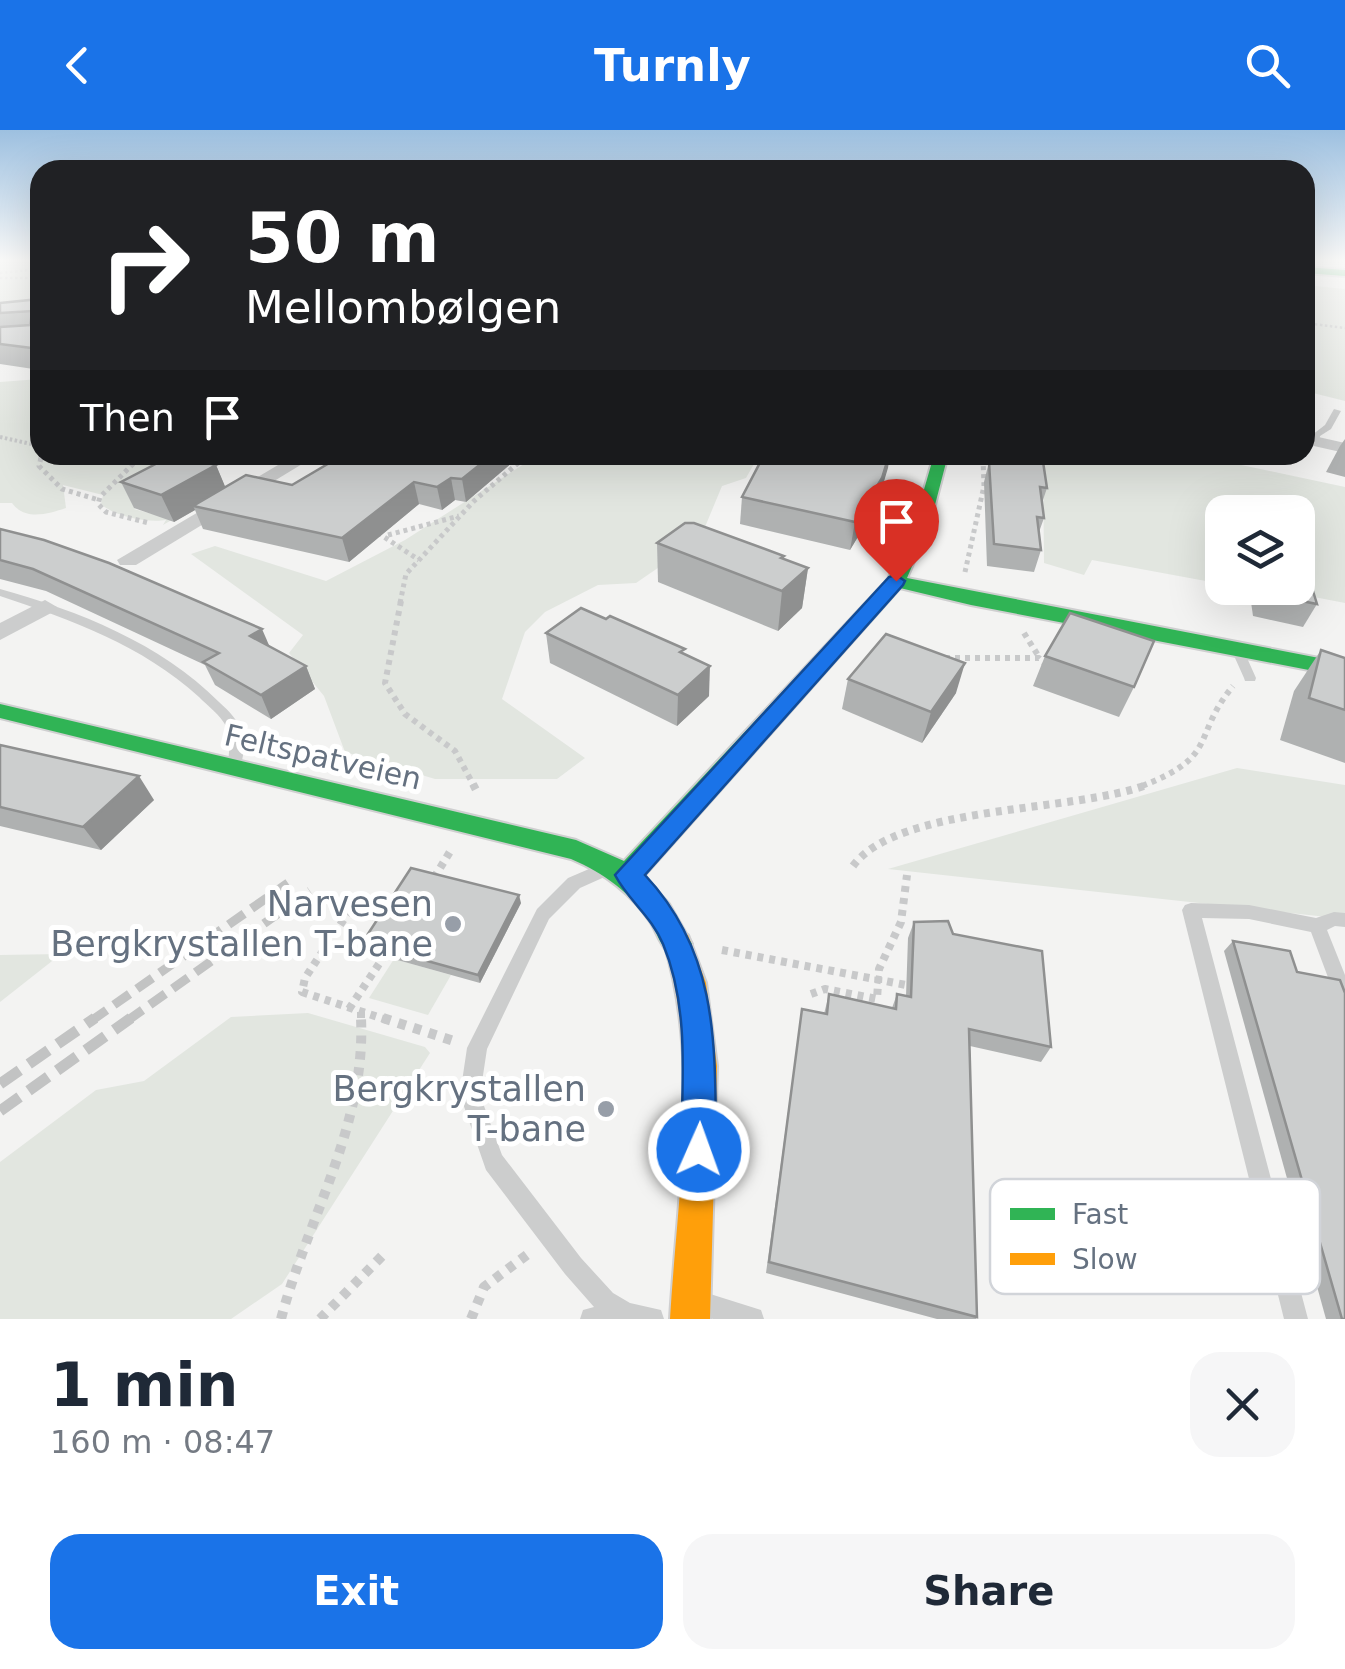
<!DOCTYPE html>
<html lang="en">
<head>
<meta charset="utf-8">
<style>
  body { margin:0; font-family:"DejaVu Sans",sans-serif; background:#f6f6f7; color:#1f2937; height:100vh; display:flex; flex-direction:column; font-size:38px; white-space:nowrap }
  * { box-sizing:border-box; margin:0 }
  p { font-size:32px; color:#747a83 }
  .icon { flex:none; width:55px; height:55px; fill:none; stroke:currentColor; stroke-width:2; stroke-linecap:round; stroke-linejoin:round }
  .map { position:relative; height:1189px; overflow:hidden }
  .drawer { display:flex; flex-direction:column; background:#fff; flex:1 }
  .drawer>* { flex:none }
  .guide { position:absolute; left:30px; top:30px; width:1285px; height:305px; border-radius:30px; box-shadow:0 10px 40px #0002; background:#202124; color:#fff; overflow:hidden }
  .fabs { position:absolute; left:1205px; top:365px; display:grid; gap:20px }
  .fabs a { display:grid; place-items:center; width:110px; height:110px; border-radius:20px; background:#fff; box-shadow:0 10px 40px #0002; font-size:50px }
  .pin { position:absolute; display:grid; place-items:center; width:85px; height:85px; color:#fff; margin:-102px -42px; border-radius:50% 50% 50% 0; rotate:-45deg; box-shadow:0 0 10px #0007 }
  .pin .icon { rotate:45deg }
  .me { position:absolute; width:110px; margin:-55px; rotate:2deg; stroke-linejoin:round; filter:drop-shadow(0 0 8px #0008) }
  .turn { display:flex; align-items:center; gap:35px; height:210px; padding:0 50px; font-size:45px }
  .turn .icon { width:130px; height:130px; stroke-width:2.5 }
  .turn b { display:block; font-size:70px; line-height:85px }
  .then { display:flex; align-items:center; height:95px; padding:0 50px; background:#0003; gap:20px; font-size:38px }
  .round { display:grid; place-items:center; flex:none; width:105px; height:105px; border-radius:30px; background:#f6f6f7 }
  .summary { display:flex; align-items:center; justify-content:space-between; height:170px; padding:0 50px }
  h1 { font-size:60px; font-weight:700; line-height:75px }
  .cta { display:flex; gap:20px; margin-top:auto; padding:20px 50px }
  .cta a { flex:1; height:115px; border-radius:30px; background:#1a73e8; color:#fff; font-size:40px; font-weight:700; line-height:115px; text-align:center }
  .cta a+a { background:#f6f6f7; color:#1f2937 }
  header { display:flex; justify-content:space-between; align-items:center; height:130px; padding:0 50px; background:#1a73e8; color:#fff; font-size:45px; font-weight:700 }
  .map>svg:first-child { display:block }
  .green { fill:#e2e6e0 }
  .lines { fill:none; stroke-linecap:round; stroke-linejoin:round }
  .fast-casing { stroke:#cfcfd0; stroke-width:4 }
  .slow-casing { stroke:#cfcfd0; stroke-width:4 }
  .path-far5 { stroke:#c8c9ca; stroke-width:2.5; stroke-dasharray:2.5 2.5; stroke-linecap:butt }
  .path-far4 { stroke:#c8c9ca; stroke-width:4; stroke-dasharray:2.5 2.5; stroke-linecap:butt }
  .path-far3 { stroke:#c8c9ca; stroke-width:5; stroke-dasharray:4 4; stroke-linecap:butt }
  .path-far2 { stroke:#c8c9ca; stroke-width:6; stroke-dasharray:5 5; stroke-linecap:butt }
  .path-far1 { stroke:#c8c9ca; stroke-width:8; stroke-dasharray:6 6; stroke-linecap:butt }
  .path { stroke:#c8c9ca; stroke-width:10; stroke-dasharray:8 8; stroke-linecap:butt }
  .lane { fill:#cccdcd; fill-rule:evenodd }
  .street { fill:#cccdcd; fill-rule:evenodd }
  .fast { fill:#30b455; fill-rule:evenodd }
  .slow { fill:#ff9f0a; fill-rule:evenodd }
  .rail-far1 { stroke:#c2c3c3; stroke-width:9; stroke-dasharray:19 9; stroke-linecap:butt }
  .rail { stroke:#c2c3c3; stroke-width:11; stroke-dasharray:24 11; stroke-linecap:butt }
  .wall { fill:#afb1b1 }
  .shaded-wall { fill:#8f9090 }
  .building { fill:#cccece; stroke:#8f9090; stroke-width:2.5 }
  .route { fill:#1a73e8; stroke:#114b97; stroke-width:2.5 }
  .poi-dot { fill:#979ea8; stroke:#fff; stroke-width:4 }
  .labels { text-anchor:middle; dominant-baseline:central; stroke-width:10; stroke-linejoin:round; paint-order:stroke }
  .street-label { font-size:30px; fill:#657180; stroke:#fff }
  .near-poi-label { font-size:35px; fill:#657180; stroke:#fff; text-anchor:end }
  .key { fill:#fff; stroke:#d1d4d9; stroke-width:2.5 }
  .key-label { font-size:28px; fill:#657180 }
</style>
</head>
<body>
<header><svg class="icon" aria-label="back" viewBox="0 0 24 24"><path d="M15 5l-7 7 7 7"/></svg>Turnly<svg class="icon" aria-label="search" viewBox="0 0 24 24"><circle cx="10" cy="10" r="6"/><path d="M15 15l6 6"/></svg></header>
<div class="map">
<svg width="1345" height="1189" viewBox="0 0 1345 1189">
  <rect width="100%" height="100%" fill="#f3f3f2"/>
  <!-- green -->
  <g class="green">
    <path d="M0 130H40V175L0 181Z"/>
    <path d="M1305 155 1345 159V271L1305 261Z"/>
    <path d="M40 249V325H228L134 379 167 388 189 380 163 395 166 390C149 393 115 387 101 374L103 365 63 355 66 378C48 384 25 391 12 373H0V252Z"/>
    <path d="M538 325H759L746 348 722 356 700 409 636 453 598 455 545 482 525 502 502 569 585 628 557 649H435L345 622 324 566 289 523 303 505 191 424 215 416 326 451 405 410Z"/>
    <path d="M1043 325H1194L1345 357V473L1267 458H1298V382H1222V454L1092 430 1084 445 1044 433Z"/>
    <path d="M1237 638 1345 655V789L888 739Z"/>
    <path d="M61 824 0 872V825Z"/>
    <path d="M394 829 451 845 428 885 369 868Z"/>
    <path d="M308 883 425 917 430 923 282 1154 231 1189H0V1032L96 960 144 951 231 887Z"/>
  </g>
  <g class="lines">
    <!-- fast casing -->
    <g class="fast-casing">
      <g id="fast">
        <path d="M1305 137 1345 140V146L1305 143Z"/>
        <path d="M934 325H948L930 394 907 448 1345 533V547L971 475 900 458 644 746 669 774 692 814 688 823C680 826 673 828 667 821 660 814 656 801 651 793 631 763 604 743 571 729L0 588V574L576 710 624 731 888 449 914 394Z"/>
      </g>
    </g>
    <!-- slow casing -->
    <g class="slow-casing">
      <path id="slow" d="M678 801 688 805 706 853 717 936 710 1189H670C677 1068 701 931 664 814L668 805Z"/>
    </g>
    <!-- path-far5 -->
    <g class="path-far5">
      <path d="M0 143 40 139"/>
      <path d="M0 148H40"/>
      <path d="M1305 193 1345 198"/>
    </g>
    <!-- path-far4 -->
    <g class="path-far4">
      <path d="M0 307 40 316"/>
      <path d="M983 325V330"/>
      <path d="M40 330 41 325"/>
      <path d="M137 330 142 325"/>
      <path d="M521 330 527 325"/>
    </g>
    <!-- path-far3 -->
    <g class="path-far3">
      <path d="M41 328 39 336 62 359 99 370"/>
      <path d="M139 328 100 367 98 374 106 382 149 393"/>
      <path d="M877 360 904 363"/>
      <path d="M378 403 419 430"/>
      <path d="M388 405 459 386"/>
      <path d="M965 442 984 356 983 328"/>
      <path d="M400 473 406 444 474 371 524 328"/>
    </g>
    <!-- path-far2 -->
    <g class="path-far2">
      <path d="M401 471 385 553 405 584 455 621 474 656"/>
      <path d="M1024 503 1039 527"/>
      <path d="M945 528H1039L1046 535"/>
      <path d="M1142 656C1220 626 1191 607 1233 556"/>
    </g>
    <!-- path-far1 -->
    <g class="path-far1">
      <path d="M473 654 476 660"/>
      <path d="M853 736C899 674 1075 683 1149 654"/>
      <path d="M434 748 451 720"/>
      <path d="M340 773 350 780 305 848 302 862 390 891"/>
      <path d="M350 780 382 789"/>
      <path d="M722 820 906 855"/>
      <path d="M811 864 825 859 877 869 879 839 901 792 907 745"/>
      <path d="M349 879 387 822"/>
      <path d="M361 882V891"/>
    </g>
    <!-- path -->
    <g class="path">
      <path d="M383 888 454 911"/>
      <path d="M281 1189C308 1087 366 996 361 888"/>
      <path d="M320 1189 386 1122"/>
      <path d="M471 1189 484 1157 532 1121"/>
    </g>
    <!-- lane -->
    <g class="lane">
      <path d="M1334 279 1341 281 1331 299 1320 306 1319 313H1313L1312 305 1325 295Z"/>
      <path d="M0 459C79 481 160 513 219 572 229 581 238 590 242 603 246 615 243 629 239 641H229C226 626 234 611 226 596 220 585 208 576 199 567 142 515 71 490 0 466Z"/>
      <path d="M1237 515 1243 519 1256 548 1255 551H1245L1244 548 1231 519Z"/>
      <path d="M603 733 609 735 611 740 609 745 580 758 549 789 487 919 480 965 502 1025 581 1128 613 1163 630 1173 661 1180 664 1189H580L583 1180 594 1177 565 1144 486 1040 460 965 467 918 537 779 568 748Z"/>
      <path d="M1191 773 1249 775 1316 788 1334 782 1345 783V797L1335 796 1327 800 1345 845V877L1338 874 1311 802 1249 789 1202 788 1308 1189H1284L1182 780 1185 775Z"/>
      <path d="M707 1163 761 1180 764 1189H713L699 1183 695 1175 699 1167Z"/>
    </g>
    <!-- street -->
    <g class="street">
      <path d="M1305 304 1345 313V323L1305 314Z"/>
      <path d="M295 325H317L136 435H120L117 430Z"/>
      <path d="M45 470 57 477 53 482 0 510V493Z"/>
    </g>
    <!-- fast -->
    <use href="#fast" class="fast"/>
    <!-- slow -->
    <use href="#slow" class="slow"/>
    <!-- rail-far1 -->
    <g class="rail-far1">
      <path d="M91 891 288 753"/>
      <path d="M127 891 310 761"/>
    </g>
    <!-- rail -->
    <g class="rail">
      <path d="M0 954 95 888"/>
      <path d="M0 981 131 888"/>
    </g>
  </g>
  <!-- wall -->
  <g class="wall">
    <path d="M40 169V240L0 234V173Z"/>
    <path d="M1345 309V347L1326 342 1340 316Z"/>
    <path d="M319 325H521L466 372 455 370 442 380 419 374 349 432 203 399 195 380 174 392 134 378 121 352 216 335 225 357 292 355 333 331 320 327Z"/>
    <path d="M764 325H890L877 375 850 420 740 394 742 367Z"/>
    <path d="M990 325H1042L1047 358 1042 373 1044 388 1039 402 1041 420 1034 442 987 436 984 352 989 332H991Z"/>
    <path d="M0 399 269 516 306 536 315 559 271 589 215 555 205 535 46 461 0 449Z"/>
    <path d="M657 413 783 429 808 438 802 478 778 501 658 452Z"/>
    <path d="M1249 458H1298L1317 474 1303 497 1253 486Z"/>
    <path d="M546 503 685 524 709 566 677 596 550 533Z"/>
    <path d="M1321 520 1345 528V633L1280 610 1294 561Z"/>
    <path d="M1045 526 1134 557 1119 587 1033 556Z"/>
    <path d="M848 549 956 563 922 613 842 579Z"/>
    <path d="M0 615 154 670 101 720 0 696Z"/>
    <path d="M521 773 480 853 365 821 362 813Z"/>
    <path d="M914 792 953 804 1051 917 1041 932 970 916 977 1187 976 1189H937L766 1143 802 879 824 884 829 864 892 878 897 864 906 866 908 808Z"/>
    <path d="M1233 811 1297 842 1345 1189H1326L1224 821Z"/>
  </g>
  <!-- shaded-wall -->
  <g class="shaded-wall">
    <path d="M492 325H521L466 372 462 349Z"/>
    <path d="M889 325H890L888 338 877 375 850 420 855 392Z"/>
    <path d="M216 335 227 361 193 376 195 380 174 392 161 365Z"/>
    <path d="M451 348 455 370 442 380 437 357Z"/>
    <path d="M414 352 419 374 349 432 342 408Z"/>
    <path d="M808 438 802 478 778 501 782 461Z"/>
    <path d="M262 499 272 522 250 506Z"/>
    <path d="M965 533 956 563 922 613 931 582Z"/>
    <path d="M306 536 315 559 271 589 261 565Z"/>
    <path d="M710 536 709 566 677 596 678 565Z"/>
    <path d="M139 646 154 670 101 720 83 697Z"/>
    <path d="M519 765 521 773 480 853 478 845Z"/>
  </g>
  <!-- building -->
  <g class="building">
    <path d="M40 169V219L0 214V197L30 195 32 181 0 183V173Z"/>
    <path d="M173 325 216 335 161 365 121 352Z"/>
    <path d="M343 325H492L462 349 451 348 437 357 414 352 342 408 193 376 246 345 292 355Z"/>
    <path d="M764 325H889L882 348 855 392 742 367Z"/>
    <path d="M997 325H1042L1047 358 1040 357 1044 388 1037 387 1041 420 994 414 989 332 997 333Z"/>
    <path d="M685 393H694L784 426 781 428 808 438 782 461 657 413Z"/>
    <path d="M0 399 44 410 109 433 262 499 250 506 306 536 261 565 203 532 219 523 33 439 0 430Z"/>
    <path d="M1298 443 1308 445 1317 474 1266 464 1265 458H1298Z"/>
    <path d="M581 478 606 489 610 486 685 519 680 522 710 536 678 565 546 503Z"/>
    <path d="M1070 483 1154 511 1134 557 1045 526Z"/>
    <path d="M886 504 965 533 931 582 848 549Z"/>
    <path d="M1321 520 1345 528V580L1309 568Z"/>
    <path d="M0 615 139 646 83 697 0 677Z"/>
    <path d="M411 738 519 765 478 845 362 813Z"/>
    <path d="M948 791 953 804 1042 821 1051 917 969 899 977 1187 769 1132 802 879 827 884 829 864 896 879 897 864 911 867 914 792Z"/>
    <path d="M1233 811 1290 821 1297 842 1340 850 1345 863V1189H1342Z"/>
  </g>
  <!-- sky -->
  <linearGradient id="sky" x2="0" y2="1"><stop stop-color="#9dc0e0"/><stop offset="0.44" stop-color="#fafaf9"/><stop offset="1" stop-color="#fafaf9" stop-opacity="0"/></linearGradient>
  <rect width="1345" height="296" fill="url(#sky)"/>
  <!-- route -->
  <path class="route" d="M896 445 905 451 903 455 645 745C720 825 715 918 716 1020L711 1032 699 1038 686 1032 681 1020C682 952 690 879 663 814 652 787 628 770 615 745L889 447Z"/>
  <!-- markers -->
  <g class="poi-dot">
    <circle cx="453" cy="794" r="10"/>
    <circle cx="606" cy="979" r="10"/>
  </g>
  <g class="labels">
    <!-- street labels -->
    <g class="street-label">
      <text transform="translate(323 627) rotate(13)">Feltspatveien</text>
    </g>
    <!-- near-poi labels -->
    <g class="near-poi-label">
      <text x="433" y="774">Narvesen<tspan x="433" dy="40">Bergkrystallen T-bane</tspan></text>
      <text x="586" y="959">Bergkrystallen<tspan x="586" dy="40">T-bane</tspan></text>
    </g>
  </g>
  <!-- legend -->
  <rect x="990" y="1049" width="330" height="115" rx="15" class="key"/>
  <rect x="1010" y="1078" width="45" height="12" fill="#30b455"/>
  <rect x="1010" y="1123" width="45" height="12" fill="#ff9f0a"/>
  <g class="key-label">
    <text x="1072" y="1094">Fast</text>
    <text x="1072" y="1139">Slow</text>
  </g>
</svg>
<div class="fabs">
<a><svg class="icon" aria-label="layers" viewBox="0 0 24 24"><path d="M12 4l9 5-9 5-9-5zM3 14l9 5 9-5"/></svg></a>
</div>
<div class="pin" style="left:896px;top:451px;background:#d93025"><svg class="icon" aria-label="arrive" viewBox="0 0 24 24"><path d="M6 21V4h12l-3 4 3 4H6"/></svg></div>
<svg class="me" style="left:699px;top:1020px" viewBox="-20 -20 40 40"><circle r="17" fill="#1a73e8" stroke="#fff" stroke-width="3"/><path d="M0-11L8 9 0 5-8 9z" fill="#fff"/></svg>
<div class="guide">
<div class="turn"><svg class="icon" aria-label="right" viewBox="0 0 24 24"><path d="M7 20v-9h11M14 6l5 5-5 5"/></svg><div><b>50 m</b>Mellombølgen</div></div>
<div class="then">Then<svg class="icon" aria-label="arrive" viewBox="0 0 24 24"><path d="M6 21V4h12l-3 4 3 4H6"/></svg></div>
</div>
</div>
<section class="drawer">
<div class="summary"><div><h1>1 min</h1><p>160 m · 08:47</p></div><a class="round"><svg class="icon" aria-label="close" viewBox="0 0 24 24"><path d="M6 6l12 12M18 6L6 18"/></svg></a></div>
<div class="cta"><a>Exit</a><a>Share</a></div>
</section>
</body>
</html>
